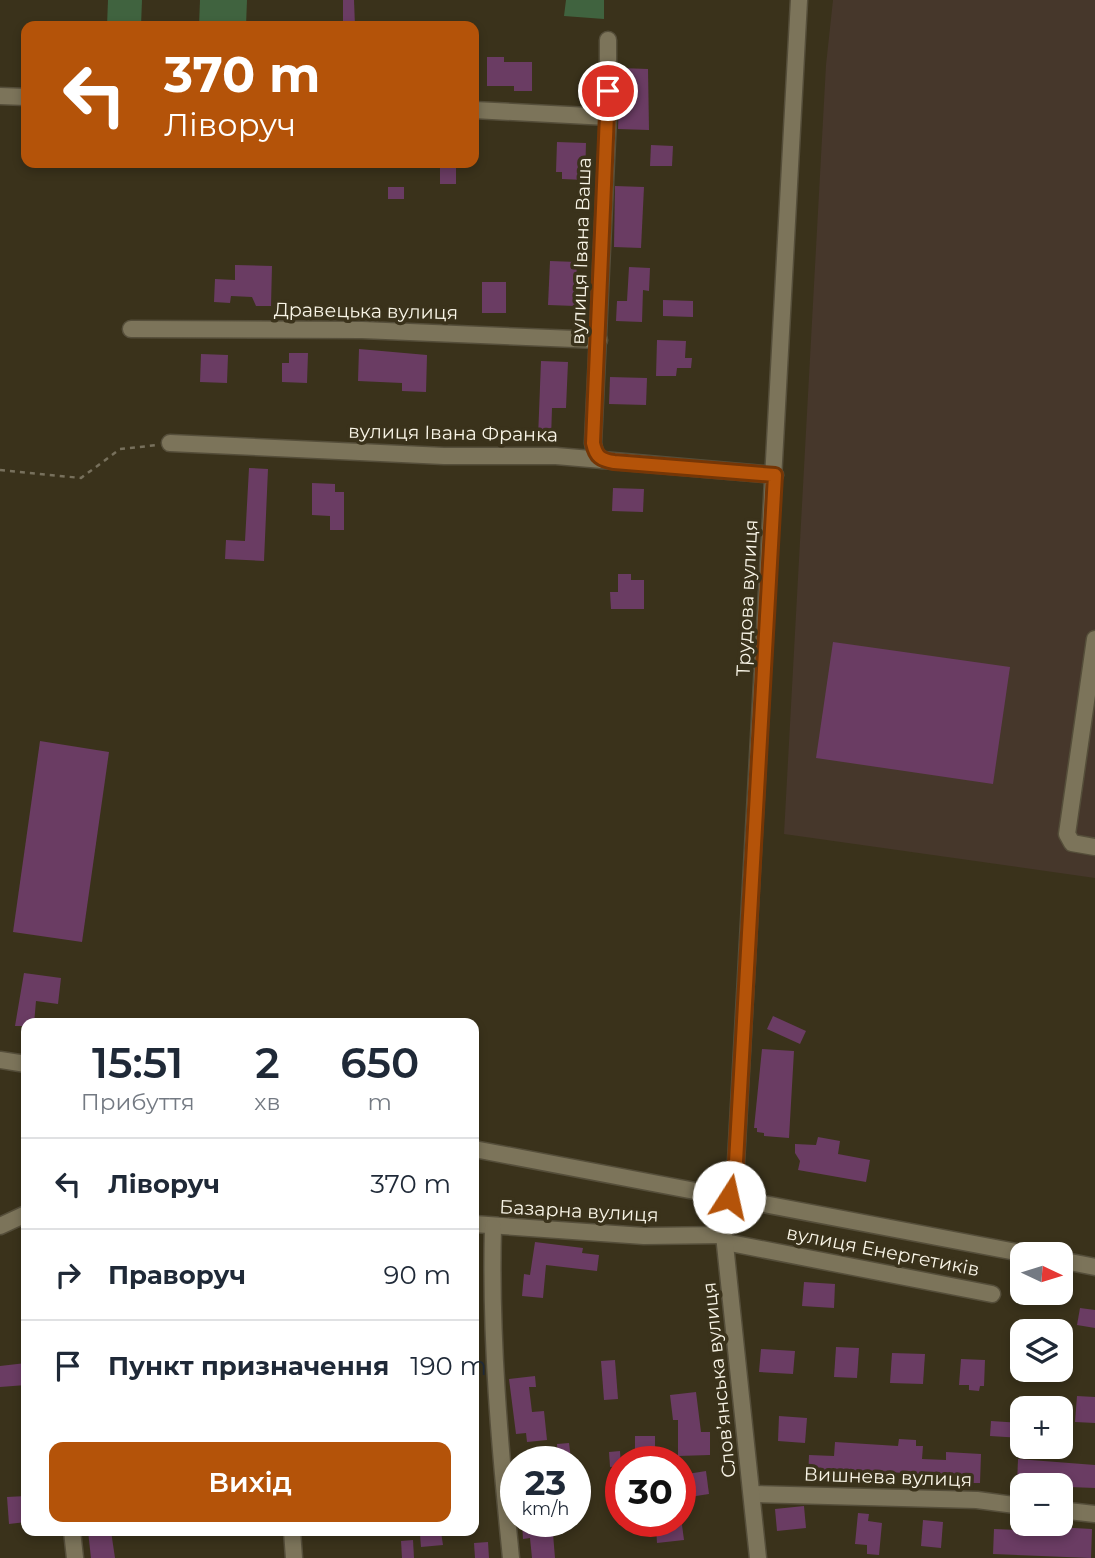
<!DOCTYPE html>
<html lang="uk">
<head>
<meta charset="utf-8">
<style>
  body { margin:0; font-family:Montserrat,sans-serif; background:#f6f6f7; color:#1f2937; height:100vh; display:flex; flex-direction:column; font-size:26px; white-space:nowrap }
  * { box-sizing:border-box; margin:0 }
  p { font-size:23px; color:#747a83 }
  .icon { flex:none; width:38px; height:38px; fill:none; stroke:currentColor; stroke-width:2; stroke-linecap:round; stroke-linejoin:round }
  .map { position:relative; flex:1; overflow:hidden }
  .sheet { position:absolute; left:21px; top:1018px; width:458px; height:518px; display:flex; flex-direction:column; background:#fff; border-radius:14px; box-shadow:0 4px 10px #0003 }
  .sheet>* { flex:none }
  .guide { position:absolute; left:21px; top:21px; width:458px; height:147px; border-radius:14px; box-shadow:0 4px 10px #0003; background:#b45309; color:#fff; overflow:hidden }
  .needle { width:46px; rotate:94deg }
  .tools { position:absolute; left:1010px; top:1242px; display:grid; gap:14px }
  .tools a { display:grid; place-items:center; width:63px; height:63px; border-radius:14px; background:#fff; box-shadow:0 4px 10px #0003; font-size:35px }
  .speed { position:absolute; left:500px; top:1446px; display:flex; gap:14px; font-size:35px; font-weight:700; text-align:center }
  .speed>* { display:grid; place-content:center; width:91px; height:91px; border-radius:50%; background:#fff; box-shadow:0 4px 10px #0003; line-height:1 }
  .speed small { font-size:18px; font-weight:400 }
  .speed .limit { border:10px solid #d22; background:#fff; color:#111 }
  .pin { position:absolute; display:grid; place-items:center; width:60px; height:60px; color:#fff; margin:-30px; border:4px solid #fff; border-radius:50%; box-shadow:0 2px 7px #0007 }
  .me { position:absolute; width:77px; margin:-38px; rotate:10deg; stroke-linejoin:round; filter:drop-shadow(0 0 5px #0008) }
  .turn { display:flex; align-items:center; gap:24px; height:147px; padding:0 28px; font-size:32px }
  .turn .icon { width:91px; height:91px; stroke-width:2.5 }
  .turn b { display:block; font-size:49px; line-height:60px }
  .eta { display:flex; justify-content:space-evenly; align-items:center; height:119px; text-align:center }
  .eta b { font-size:42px; font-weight:600; line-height:49px }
  .action { display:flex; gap:14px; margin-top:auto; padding:14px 28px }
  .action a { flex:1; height:80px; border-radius:14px; background:#b45309; color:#fff; font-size:28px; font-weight:600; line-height:80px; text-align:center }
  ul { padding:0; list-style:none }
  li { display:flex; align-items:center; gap:21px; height:91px; padding:0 28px; border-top:2px solid #e0e1e3 }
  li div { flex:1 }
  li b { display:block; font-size:26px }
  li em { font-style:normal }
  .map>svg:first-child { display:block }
  .industrial { fill:#46372b }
  .green { fill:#40633f }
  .building { fill:#6a3c63 }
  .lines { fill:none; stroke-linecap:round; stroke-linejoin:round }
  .minor-casing { stroke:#554e3a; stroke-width:19 }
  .path { stroke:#77705c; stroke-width:2.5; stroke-dasharray:5 5; stroke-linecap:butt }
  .minor { stroke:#7c745a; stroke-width:16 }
  .route-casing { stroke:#753606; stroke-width:18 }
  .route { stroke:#b45309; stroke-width:12 }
  .labels { text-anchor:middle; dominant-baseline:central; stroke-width:7; stroke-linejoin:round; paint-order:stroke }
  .street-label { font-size:19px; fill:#f8f4e6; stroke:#3a321b }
</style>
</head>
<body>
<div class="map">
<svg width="1095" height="1558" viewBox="0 0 1095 1558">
  <rect width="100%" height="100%" fill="#3a321b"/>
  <!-- industrial -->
  <path class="industrial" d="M833 0H1095V878L784 834 826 65Z"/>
  <!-- green -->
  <g class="green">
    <path d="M108 0H142L141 26H107Z"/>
    <path d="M200 0H247L246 26H199Z"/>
    <path d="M566 0H604V19L564 16Z"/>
  </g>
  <!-- building -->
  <g class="building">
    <path d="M343 0H354L355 26H343Z"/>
    <path d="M487 57H504V62H532V91H514V86H487Z"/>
    <path d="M620 68 648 69 649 130 618 129Z"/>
    <path d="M557 142 586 143 585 180 562 179V172H556Z"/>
    <path d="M651 145 673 146 672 166H650Z"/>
    <rect x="440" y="163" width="16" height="21"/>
    <path d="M615 186 644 187 641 248 614 247Z"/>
    <rect x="388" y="187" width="16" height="12"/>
    <path d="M550 261 577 262 575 306 548 305Z"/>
    <path d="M235 265 272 266 271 306H256L252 297 231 296 230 303 214 302 215 279 235 280Z"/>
    <path d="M629 267 650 268 649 291 643 290 642 322 616 321 617 301H627Z"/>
    <rect x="482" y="282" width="24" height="31"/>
    <path d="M663 300 693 301V317L663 316Z"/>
    <path d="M657 340 686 341 685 358H692L691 368H677L676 376H656Z"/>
    <path d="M359 349 427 355 426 392 402 391V383L358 381Z"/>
    <path d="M289 353H308L307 383 282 382V363H289Z"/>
    <path d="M201 354 228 355 227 383 200 382Z"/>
    <path d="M541 361 568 362 566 408H552L551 439 538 438Z"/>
    <path d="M610 377 647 378 646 405 609 404Z"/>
    <path d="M249 468 268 469 264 561 225 559 226 540 245 541Z"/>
    <path d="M312 483 335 484V492H344V530H330V516L312 515Z"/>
    <path d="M613 488 644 489 643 512 612 511Z"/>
    <path d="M618 574H631V580H644V609H611L610 592H618Z"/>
    <path d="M833 642 1010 667 993 784 816 758Z"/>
    <path d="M40 741 109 752 82 942 13 932Z"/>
    <path d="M24 973 61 978 58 1004 36 1001 34 1024H26V1026H15Z"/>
    <path d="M773 1016 806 1031 800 1044 767 1029Z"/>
    <path d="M762 1049 794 1051 789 1138 764 1136V1133L757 1132V1128H754Z"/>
    <path d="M818 1137 840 1141 838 1154 870 1160 866 1182 798 1170 800 1161 795 1153V1144L816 1145Z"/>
    <path d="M535 1242 583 1248 582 1253 599 1255 597 1271 546 1265 543 1298 522 1296 524 1274 530 1275Z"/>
    <path d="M804 1282 835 1284 834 1308 802 1306Z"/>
    <path d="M1080 1308 1095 1310V1328L1077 1325Z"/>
    <path d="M836 1347 859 1348 857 1378 834 1377Z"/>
    <path d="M761 1349 795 1351 793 1374 759 1372Z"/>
    <path d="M892 1353 925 1354 923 1384 890 1383Z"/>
    <path d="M961 1359 985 1360 984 1386H980L979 1391 969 1390V1385H959Z"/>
    <path d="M615 1360 618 1399 604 1400 601 1361Z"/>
    <path d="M26 1363V1385L0 1387V1366Z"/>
    <path d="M535 1376 536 1387H529L532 1412 544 1411 547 1440 527 1442 526 1433 516 1434 509 1379Z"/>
    <path d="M696 1392 701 1432H710V1455L678 1456V1420H673L670 1395Z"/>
    <path d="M1077 1396 1095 1397V1423L1075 1422Z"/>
    <path d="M779 1416 807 1418 805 1443 778 1441Z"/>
    <path d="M991 1421 1022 1423V1438L990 1436Z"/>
    <rect x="635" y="1436" width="20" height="16"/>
    <path d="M899 1439 916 1440V1446H923L922 1459 946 1460V1452L981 1454 980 1483H928L929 1475 877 1471V1477L824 1476V1482L808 1481 809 1455 834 1456 835 1442 898 1446Z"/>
    <path d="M569 1443 571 1459 558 1460 557 1444Z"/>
    <path d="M620 1451 621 1466 610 1467 609 1452Z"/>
    <path d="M1018 1459 1095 1465V1488L1017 1485Z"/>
    <path d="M706 1471 709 1494 683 1498 681 1475Z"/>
    <path d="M26 1496V1522L9 1524 7 1497Z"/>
    <path d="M804 1506 806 1528 777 1531 775 1509Z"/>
    <path d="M858 1513 869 1514 868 1521 882 1523 879 1555 867 1554V1545L855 1544Z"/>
    <path d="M923 1520 943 1522 941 1548 921 1546Z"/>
    <path d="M522 1521H552L555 1558H532L530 1538 523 1539Z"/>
    <path d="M682 1525 684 1540 657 1543 656 1527Z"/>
    <path d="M1038 1526 1092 1529 1091 1558 993 1554 994 1529 1038 1531Z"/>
    <path d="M88 1531H111L115 1558H91Z"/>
    <path d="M441 1532 443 1545 421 1547 420 1534Z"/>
    <path d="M413 1540 414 1558H402L401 1541Z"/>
    <path d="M488 1542 489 1558H475L474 1543Z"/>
  </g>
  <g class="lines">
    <!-- minor casing -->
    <g class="minor-casing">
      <g id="minor">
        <path d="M0 96 26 97"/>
        <path d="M474 110 608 117"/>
        <path d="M131 329 362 330 599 340"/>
        <path d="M170 443 444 456H556L775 475"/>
        <path d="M602 460 595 453 593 443 608 117V40"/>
        <path d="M1095 639 1067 834 1072 843 1095 847"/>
        <path d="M0 1060 26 1064"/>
        <path d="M474 1149 1032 1255"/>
        <path d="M474 1224 644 1236 724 1235"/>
        <path d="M0 1226 26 1214"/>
        <path d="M493 1227C490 1337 500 1449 511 1558"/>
        <path d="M725 1242 992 1294"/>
        <path d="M1060 1260 1095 1267"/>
        <path d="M752 1494 977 1500 1022 1506"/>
        <path d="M1060 1510 1095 1514"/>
        <path d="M72 1531 75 1558"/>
        <path d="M292 1531 294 1558"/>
        <path d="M758 1558 724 1235 736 1162 799 0"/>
      </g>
    </g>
    <!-- path -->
    <path class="path" d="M0 470 81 478 120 449 158 445"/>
    <!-- minor -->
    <use href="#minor" class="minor"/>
  </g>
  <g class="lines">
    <!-- route casing -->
    <g class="route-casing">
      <path id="route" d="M608 91 593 443C596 457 601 460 614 462L775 475 736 1162 729 1197"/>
    </g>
    <!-- route -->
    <use href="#route" class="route"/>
  </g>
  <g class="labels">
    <!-- street labels -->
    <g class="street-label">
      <text transform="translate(581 251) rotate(-88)">вулиця Івана Ваша</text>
      <text transform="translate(366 311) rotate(1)">Дравецька вулиця</text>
      <text transform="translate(453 433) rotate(1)">вулиця Івана Франка</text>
      <text transform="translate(747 598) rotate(-87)">Трудова вулиця</text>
      <text transform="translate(579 1211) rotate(3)">Базарна вулиця</text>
      <text transform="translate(883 1251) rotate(11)">вулиця Енергетиків</text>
      <text transform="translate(719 1380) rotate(-96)">Словʼянська вулиця</text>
      <text transform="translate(888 1477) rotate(2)">Вишнева вулиця</text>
    </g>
  </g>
</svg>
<div class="tools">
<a><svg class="needle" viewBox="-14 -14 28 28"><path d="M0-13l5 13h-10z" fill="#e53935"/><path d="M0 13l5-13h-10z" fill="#747a83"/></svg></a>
<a><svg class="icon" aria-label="layers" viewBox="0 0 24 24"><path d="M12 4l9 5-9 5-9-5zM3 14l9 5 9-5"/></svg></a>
<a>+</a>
<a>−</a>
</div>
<div class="speed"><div>23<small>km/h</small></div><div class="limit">30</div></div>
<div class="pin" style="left:608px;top:91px;background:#d93025"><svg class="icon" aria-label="arrive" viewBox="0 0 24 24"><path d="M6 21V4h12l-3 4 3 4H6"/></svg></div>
<svg class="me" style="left:729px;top:1197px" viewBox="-20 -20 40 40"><circle r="19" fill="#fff"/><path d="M0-13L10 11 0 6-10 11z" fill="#b45309"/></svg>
<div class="guide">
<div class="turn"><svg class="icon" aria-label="left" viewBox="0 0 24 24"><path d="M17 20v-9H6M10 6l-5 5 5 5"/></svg><div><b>370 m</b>Ліворуч</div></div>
</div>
<section class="sheet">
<div class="eta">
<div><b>15:51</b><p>Прибуття</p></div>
<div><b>2</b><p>хв</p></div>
<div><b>650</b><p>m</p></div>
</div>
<ul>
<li><svg class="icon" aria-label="left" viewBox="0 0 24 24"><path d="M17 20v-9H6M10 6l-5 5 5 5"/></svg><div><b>Ліворуч</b></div><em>370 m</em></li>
<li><svg class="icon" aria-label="right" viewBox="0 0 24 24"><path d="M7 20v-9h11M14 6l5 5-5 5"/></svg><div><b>Праворуч</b></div><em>90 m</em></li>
<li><svg class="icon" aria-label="arrive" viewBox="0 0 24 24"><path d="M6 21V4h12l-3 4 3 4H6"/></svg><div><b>Пункт призначення</b></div><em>190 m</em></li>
</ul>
<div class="action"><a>Вихід</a></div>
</section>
</div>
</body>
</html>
